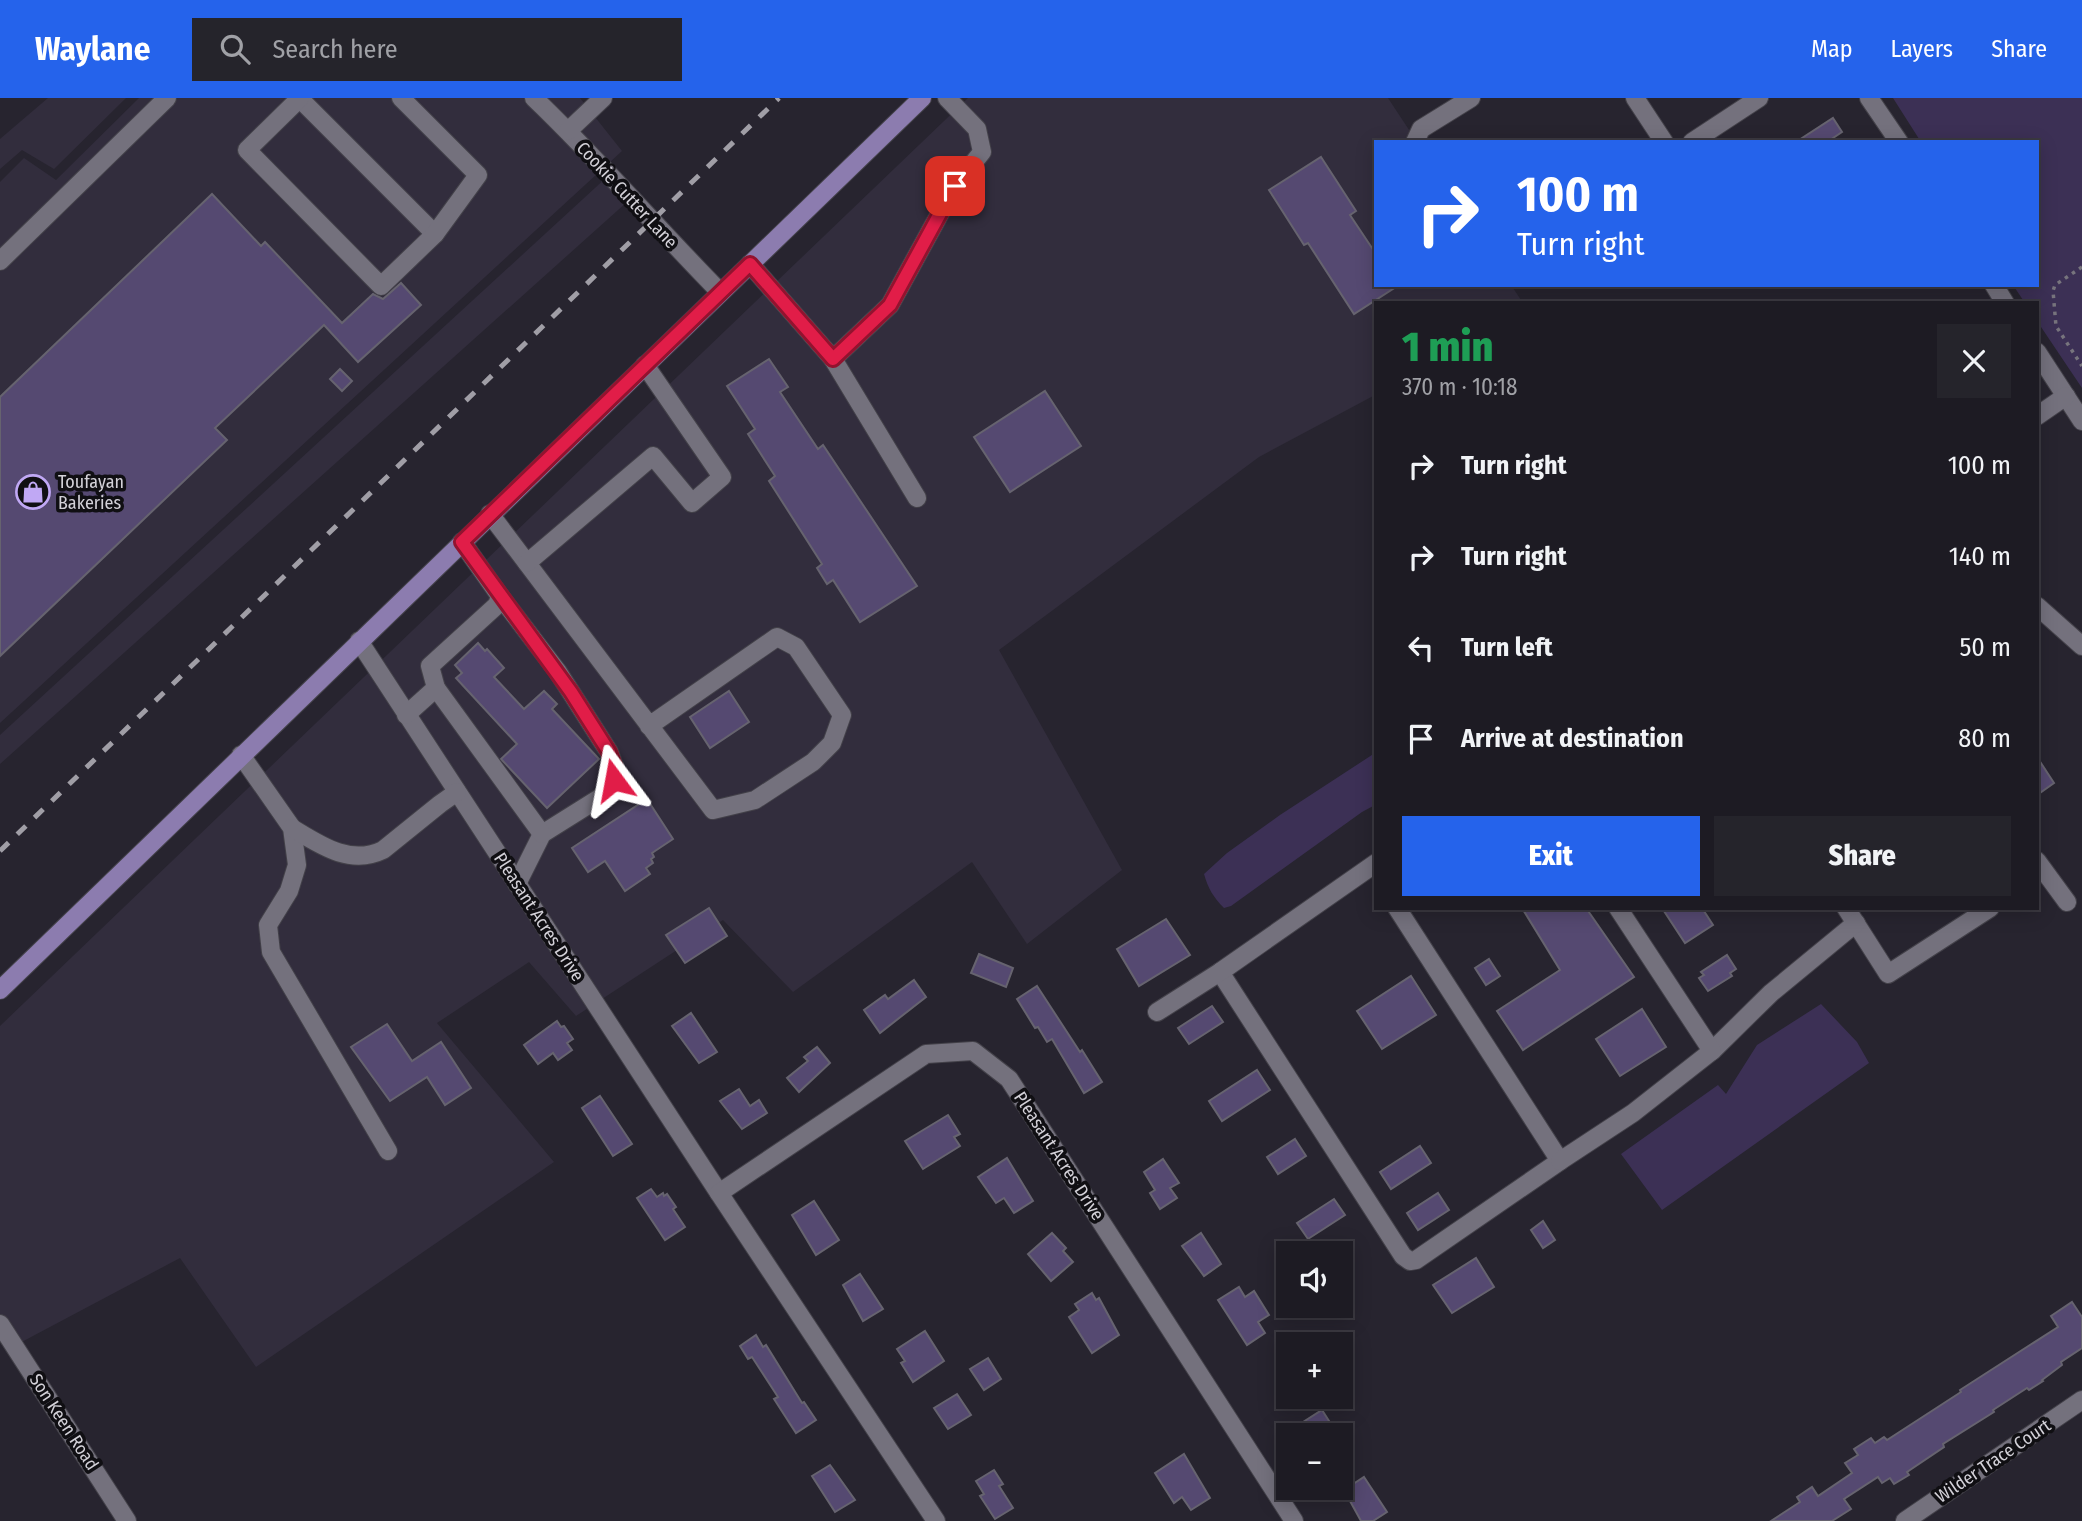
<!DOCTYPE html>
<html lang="en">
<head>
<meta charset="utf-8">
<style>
  body { margin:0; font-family:"Fira Sans Condensed",sans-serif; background:#25242b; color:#f1f3f6; height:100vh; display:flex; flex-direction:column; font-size:26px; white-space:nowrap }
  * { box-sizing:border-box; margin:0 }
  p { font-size:23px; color:#a0a1a6 }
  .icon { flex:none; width:38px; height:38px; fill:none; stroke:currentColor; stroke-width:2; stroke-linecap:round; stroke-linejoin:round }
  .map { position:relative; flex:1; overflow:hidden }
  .sheet { position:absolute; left:1374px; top:203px; width:665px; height:609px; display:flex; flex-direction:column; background:#1d1b23; border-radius:0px; box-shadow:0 4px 18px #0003,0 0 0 2px #3b3941 }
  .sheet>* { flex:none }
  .top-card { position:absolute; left:1374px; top:42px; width:665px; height:147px; border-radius:0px; box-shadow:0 4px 18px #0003,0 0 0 2px #3b3941; background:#2563eb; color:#fff; overflow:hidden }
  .fabs { position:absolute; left:1276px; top:1143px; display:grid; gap:14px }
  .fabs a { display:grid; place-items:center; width:77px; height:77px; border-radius:0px; background:#1d1b23; box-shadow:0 4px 18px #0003,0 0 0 2px #3b3941; font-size:35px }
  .pin { position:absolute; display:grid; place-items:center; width:60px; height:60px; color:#fff; margin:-30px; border-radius:14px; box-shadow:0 4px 10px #0006 }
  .me { position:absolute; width:77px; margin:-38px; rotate:347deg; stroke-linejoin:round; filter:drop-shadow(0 0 5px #0008) }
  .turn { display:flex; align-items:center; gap:24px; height:147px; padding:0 28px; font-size:32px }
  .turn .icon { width:91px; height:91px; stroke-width:2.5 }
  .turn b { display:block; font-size:49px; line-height:60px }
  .round { display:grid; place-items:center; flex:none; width:74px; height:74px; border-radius:0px; background:#25242b }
  .head { display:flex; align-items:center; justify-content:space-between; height:119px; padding:0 28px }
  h1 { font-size:42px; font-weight:800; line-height:52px; color:#1e9e55 }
  .button { display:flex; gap:14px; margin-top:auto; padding:14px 28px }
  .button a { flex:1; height:80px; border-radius:0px; background:#2563eb; color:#fff; font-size:28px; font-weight:800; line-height:80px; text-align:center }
  .button a+a { background:#25242b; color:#f1f3f6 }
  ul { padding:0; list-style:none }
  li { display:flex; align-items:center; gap:21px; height:91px; padding:0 28px }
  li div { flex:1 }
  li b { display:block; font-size:26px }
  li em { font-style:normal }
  header { display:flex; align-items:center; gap:42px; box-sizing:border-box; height:98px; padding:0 35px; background:#2563eb; color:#fff }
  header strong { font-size:33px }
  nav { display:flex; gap:38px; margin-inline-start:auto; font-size:24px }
  .search { width:490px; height:63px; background:#25242b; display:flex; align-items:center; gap:18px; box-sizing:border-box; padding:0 24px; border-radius:0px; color:#a0a1a6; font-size:26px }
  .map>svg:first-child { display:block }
  .built { fill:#322d3d }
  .green { fill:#3c3055 }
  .building { fill:#554971; stroke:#66636f; stroke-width:2 }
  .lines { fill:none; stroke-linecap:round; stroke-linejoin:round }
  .minor-casing { stroke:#434149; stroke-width:20 }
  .major-casing { stroke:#434149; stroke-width:20 }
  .path { stroke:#77747d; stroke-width:3.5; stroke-dasharray:3.5 5; stroke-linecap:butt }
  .minor { stroke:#74717d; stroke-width:18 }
  .major { stroke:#8c7caf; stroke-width:18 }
  .rail { stroke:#a09ea6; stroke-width:5; stroke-dasharray:12 12; stroke-linecap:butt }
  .route-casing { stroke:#92132f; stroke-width:18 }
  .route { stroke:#e11d48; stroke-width:12 }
  .labels { text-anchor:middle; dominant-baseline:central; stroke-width:7; stroke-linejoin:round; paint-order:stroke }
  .street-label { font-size:18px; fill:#d3d1d8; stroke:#100f13 }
  .poi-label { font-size:18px; fill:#d3d1d8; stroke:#100f13; text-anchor:start }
</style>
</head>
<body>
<header>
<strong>Waylane</strong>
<div class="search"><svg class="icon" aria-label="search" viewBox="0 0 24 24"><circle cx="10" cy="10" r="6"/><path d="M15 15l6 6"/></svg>Search here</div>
<nav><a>Map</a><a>Layers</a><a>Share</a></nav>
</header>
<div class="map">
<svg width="2082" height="1423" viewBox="0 0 2082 1423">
  <rect width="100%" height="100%" fill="#27242f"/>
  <!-- built -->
  <g class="built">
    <path d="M48 0H126L54 71 22 52 0 71V41Z"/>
    <path d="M139 0H580L622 53 0 625V84L24 60 56 82Z"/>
    <path d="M968 0H1388L1417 44H1376V187H1511L1523 205H1376L1375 297 1259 359 999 552 1122 772 1027 846 972 764 793 894 723 822 576 918 529 864 437 925 554 1064 256 1269 180 1160 16 1247 0 1225V928Z"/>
    <path d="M608 78 627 104 0 666V637Z"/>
  </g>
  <!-- green -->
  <g class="green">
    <path d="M1893 0H2082V290L2037 223V205H2025L2013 187H2037V44H1921Z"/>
    <path d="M1375 655V707L1362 714 1231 808 1224 810C1213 799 1208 790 1204 776L1227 755 1280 717Z"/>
    <path d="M1821 906 1857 944 1869 965 1662 1112 1621 1056 1718 987 1726 996 1757 947Z"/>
  </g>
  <!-- building -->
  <g class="building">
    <path d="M1833 20 1842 34 1827 44H1796Z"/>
    <path d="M1321 59 1356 113 1350 117 1376 156V187H1399L1354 216 1308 145 1304 147 1269 92Z"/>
    <path d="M212 96 261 148 265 144 342 225 373 196 383 201 401 185 421 207 358 264 324 227 215 330 227 342 0 558V299Z"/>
    <path d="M769 261 788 289 780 294 818 351 823 347 917 488 860 524 833 482 827 486 817 470 822 466 769 383 775 378 748 336 755 331 727 288Z"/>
    <path d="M340 271 352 283 342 293 330 281Z"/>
    <path d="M1045 293 1081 348 1010 394 974 339Z"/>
    <path d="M478 545 485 553 487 551 504 570 494 579 524 611 544 593 557 606 552 611 599 661 547 710 501 661 517 646 456 580 462 575 455 567Z"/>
    <path d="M729 593 749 624 710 650 690 619Z"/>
    <path d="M2037 659 2054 685 2037 697Z"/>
    <path d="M647 701 673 741 652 755 654 759 651 761 653 765 646 770 650 776 625 793 605 763 588 774 572 750Z"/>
    <path d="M709 810 727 838 685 865 666 837Z"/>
    <path d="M1522 810H1586L1634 879 1523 952 1497 913 1560 872Z"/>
    <path d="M1662 810H1702L1713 827 1685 845Z"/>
    <path d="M1166 821 1190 857 1139 888 1117 851Z"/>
    <path d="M979 856 1013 870 1006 889 971 875Z"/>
    <path d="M1727 857 1736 871 1730 875 1732 878 1708 893 1699 880 1704 877 1701 874Z"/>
    <path d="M1489 861 1500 878 1486 887 1475 870Z"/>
    <path d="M1411 878 1436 917 1382 951 1357 913Z"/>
    <path d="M914 882 926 899 880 935 864 912 885 897 888 901Z"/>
    <path d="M1037 888 1080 954 1082 952 1102 984 1084 995 1052 941 1047 944 1038 929 1035 930 1017 901Z"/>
    <path d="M1212 908 1223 924 1189 946 1178 930Z"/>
    <path d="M1642 911 1666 949 1620 978 1596 941Z"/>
    <path d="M691 915 717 954 699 965 672 928Z"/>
    <path d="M557 923 561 929 564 928 573 941 567 945 572 952 558 962 553 955 538 966 524 947Z"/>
    <path d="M387 926 412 963 441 944 471 990 445 1007 427 979 390 1003 351 949Z"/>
    <path d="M817 949 830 965 799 994 787 980 808 963 804 959Z"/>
    <path d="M1257 972 1270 992 1222 1023 1209 1003Z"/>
    <path d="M739 991 750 1008 759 1002 767 1015 742 1031 720 1003Z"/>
    <path d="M600 998 632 1046 613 1058 582 1010Z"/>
    <path d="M948 1017 960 1036 954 1039 960 1048 923 1071 905 1043Z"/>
    <path d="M1295 1041 1306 1058 1278 1076 1267 1059Z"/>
    <path d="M1420 1048 1431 1065 1391 1091 1380 1074Z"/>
    <path d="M1007 1060 1033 1103 1014 1115 1004 1100 996 1105 978 1079Z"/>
    <path d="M1163 1061 1179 1085 1170 1090 1177 1100 1160 1111 1150 1095 1155 1092 1144 1074Z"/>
    <path d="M651 1091 657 1099 663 1095 664 1098 667 1096 676 1109 673 1111 685 1129 665 1142 637 1100Z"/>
    <path d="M1438 1095 1449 1112 1418 1132 1407 1115Z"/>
    <path d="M1334 1101 1345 1117 1308 1141 1297 1125Z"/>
    <path d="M814 1103 839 1142 816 1157 792 1117Z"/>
    <path d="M1543 1123 1555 1142 1543 1150 1531 1132Z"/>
    <path d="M1052 1135 1066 1150 1063 1153 1073 1164 1051 1183 1028 1156Z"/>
    <path d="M1201 1135 1221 1166 1204 1178 1182 1148Z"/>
    <path d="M1476 1160 1494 1189 1452 1215 1433 1187Z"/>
    <path d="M860 1176 883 1211 863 1223 843 1187Z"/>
    <path d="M1239 1189 1245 1199 1254 1193 1269 1217 1258 1224 1265 1235 1247 1247 1218 1202Z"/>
    <path d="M1092 1195 1096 1202 1099 1200 1119 1237 1092 1255 1069 1219 1079 1212 1075 1206Z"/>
    <path d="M2072 1204 2082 1219V1250L2061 1264 2062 1267 2042 1282 2043 1283 2029 1292 2027 1290 1993 1312 1994 1314 1943 1346 1944 1349 1907 1374 1909 1377 1894 1386 1890 1380 1882 1385 1878 1379 1844 1401 1851 1411 1832 1423H1771L1800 1404 1797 1399 1812 1389 1818 1398 1852 1375 1845 1365 1858 1357 1854 1351 1871 1340 1875 1345 1884 1339 1887 1342 1961 1294 1960 1292 2058 1229 2051 1218Z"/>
    <path d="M925 1233 944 1263 913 1284 901 1265 905 1263 897 1251Z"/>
    <path d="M756 1237 763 1249 766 1247 802 1305 804 1304 816 1322 796 1335 774 1301 778 1299 752 1259 748 1261 740 1248Z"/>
    <path d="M988 1260 1001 1281 984 1292 970 1271Z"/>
    <path d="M957 1296 971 1317 948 1331 934 1310Z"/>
    <path d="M1322 1312 1338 1337H1308L1300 1326Z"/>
    <path d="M1184 1356 1210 1400 1191 1412 1182 1399 1174 1405 1155 1375Z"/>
    <path d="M830 1367 855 1402 835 1414 812 1378Z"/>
    <path d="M994 1372 1003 1386 999 1388 1013 1410 995 1421 980 1398 984 1396 976 1383Z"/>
    <path d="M1364 1379 1387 1414 1373 1423H1361L1344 1392Z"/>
  </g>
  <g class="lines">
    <!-- minor casing -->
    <g class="minor-casing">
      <g id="minor">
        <path d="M299 0 435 136"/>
        <path d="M300 0 247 52 381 188 435 136 478 77 401 0"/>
        <path d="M534 0C599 62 657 130 720 194"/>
        <path d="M1635 0 1664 44"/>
        <path d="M1869 0 1899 44"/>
        <path d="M568 33 603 0"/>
        <path d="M1415 44 1421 31 1471 0"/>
        <path d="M1692 44 1759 0"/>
        <path d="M0 163 167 0"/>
        <path d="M750 166 833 261 890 207 955 88 982 54 977 31 947 0"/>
        <path d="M1994 187 2005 205"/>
        <path d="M2037 254 2082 323"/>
        <path d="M833 261 917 400"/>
        <path d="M2037 318 2066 298"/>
        <path d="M490 416 713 712 755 702 813 664 832 645 842 617 796 549 777 539 649 628"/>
        <path d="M527 465 653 358 692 405 722 379 645 267"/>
        <path d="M500 498 558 574 609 654 615 670 614 683 601 699 542 736 517 786"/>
        <path d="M2037 508 2082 548"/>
        <path d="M359 543 719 1095"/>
        <path d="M436 590 542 736"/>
        <path d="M406 617 436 590 430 568 497 507 500 498 462 444"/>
        <path d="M241 657 292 730 297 767 289 793 268 827 271 854 388 1053"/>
        <path d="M292 730C320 747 350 768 383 752L440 706 457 694"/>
        <path d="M2037 763 2067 804"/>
        <path d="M1846 810 1888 876 1990 810"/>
        <path d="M1220 874 1403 1158 1410 1163 1416 1162 1560 1063 1397 810"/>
        <path d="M1157 914 1220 874 1376 765"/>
        <path d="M1712 953 1771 895 1856 825"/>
        <path d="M1560 1063 1633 1015 1712 953 1618 810"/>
        <path d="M0 1226 127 1423"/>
        <path d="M936 1423 719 1095 926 956 973 953 1009 981 1294 1423"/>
        <path d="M1905 1423 2082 1302"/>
      </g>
    </g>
    <!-- major casing -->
    <g class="major-casing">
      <path id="major" d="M0 892 922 0"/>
    </g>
    <!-- path -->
    <path class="path" d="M2082 169 2055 187 2053 193 2056 228 2082 268"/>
    <!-- minor -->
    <use href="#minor" class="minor"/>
    <!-- major -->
    <use href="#major" class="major"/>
    <!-- rail -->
    <path class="rail" d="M0 753 779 0"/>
  </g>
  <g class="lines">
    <!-- route casing -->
    <g class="route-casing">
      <path id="route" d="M614 682 615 670 609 654 571 594 462 444 750 166 833 261 890 207 955 88"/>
    </g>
    <!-- route -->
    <use href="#route" class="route"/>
  </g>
  <!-- icons -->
  <defs>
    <g id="shop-ring" transform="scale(1.75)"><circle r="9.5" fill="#100f13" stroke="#c0a8f4" stroke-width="1.5"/><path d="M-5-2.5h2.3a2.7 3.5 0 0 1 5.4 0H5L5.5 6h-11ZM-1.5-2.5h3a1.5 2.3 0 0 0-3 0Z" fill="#c0a8f4"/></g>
  </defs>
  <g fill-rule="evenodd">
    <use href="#shop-ring" x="33" y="394"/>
  </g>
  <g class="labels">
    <!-- street labels -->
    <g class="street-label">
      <text transform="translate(627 97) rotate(47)">Cookie Cutter Lane</text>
      <text transform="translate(539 819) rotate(57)">Pleasant Acres Drive</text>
      <text transform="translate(1059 1058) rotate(57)">Pleasant Acres Drive</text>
      <text transform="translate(64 1324) rotate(57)">Son Keen Road</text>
      <text transform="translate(1993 1363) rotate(-34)">Wilder Trace Court</text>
    </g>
    <!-- poi labels -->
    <g class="poi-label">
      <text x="58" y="384">Toufayan<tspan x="58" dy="21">Bakeries</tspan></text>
    </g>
  </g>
</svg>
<div class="fabs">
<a><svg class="icon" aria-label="sound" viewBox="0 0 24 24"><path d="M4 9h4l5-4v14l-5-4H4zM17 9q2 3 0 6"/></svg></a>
<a>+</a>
<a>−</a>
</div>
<div class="pin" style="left:955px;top:88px;background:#d93025"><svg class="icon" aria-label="arrive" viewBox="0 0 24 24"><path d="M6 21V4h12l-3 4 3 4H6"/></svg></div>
<svg class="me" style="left:614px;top:682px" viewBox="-20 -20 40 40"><path d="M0-17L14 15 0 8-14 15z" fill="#e11d48" stroke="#fff" stroke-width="4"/></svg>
<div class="top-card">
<div class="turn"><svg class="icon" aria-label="right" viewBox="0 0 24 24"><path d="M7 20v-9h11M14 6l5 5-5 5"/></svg><div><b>100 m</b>Turn right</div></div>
</div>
<section class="sheet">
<div class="head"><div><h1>1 min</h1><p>370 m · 10:18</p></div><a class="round"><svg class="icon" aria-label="close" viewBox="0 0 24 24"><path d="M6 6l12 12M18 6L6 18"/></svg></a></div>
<ul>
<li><svg class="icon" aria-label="right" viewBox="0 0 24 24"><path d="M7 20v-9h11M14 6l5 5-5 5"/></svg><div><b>Turn right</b></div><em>100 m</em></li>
<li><svg class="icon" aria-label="right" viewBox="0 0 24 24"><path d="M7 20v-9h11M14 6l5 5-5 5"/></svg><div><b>Turn right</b></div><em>140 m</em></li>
<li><svg class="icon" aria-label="left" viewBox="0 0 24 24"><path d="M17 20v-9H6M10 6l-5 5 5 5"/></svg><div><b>Turn left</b></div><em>50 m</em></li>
<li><svg class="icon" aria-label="arrive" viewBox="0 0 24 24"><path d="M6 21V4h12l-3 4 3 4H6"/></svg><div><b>Arrive at destination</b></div><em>80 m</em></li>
</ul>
<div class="button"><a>Exit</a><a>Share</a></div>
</section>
</div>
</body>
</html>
